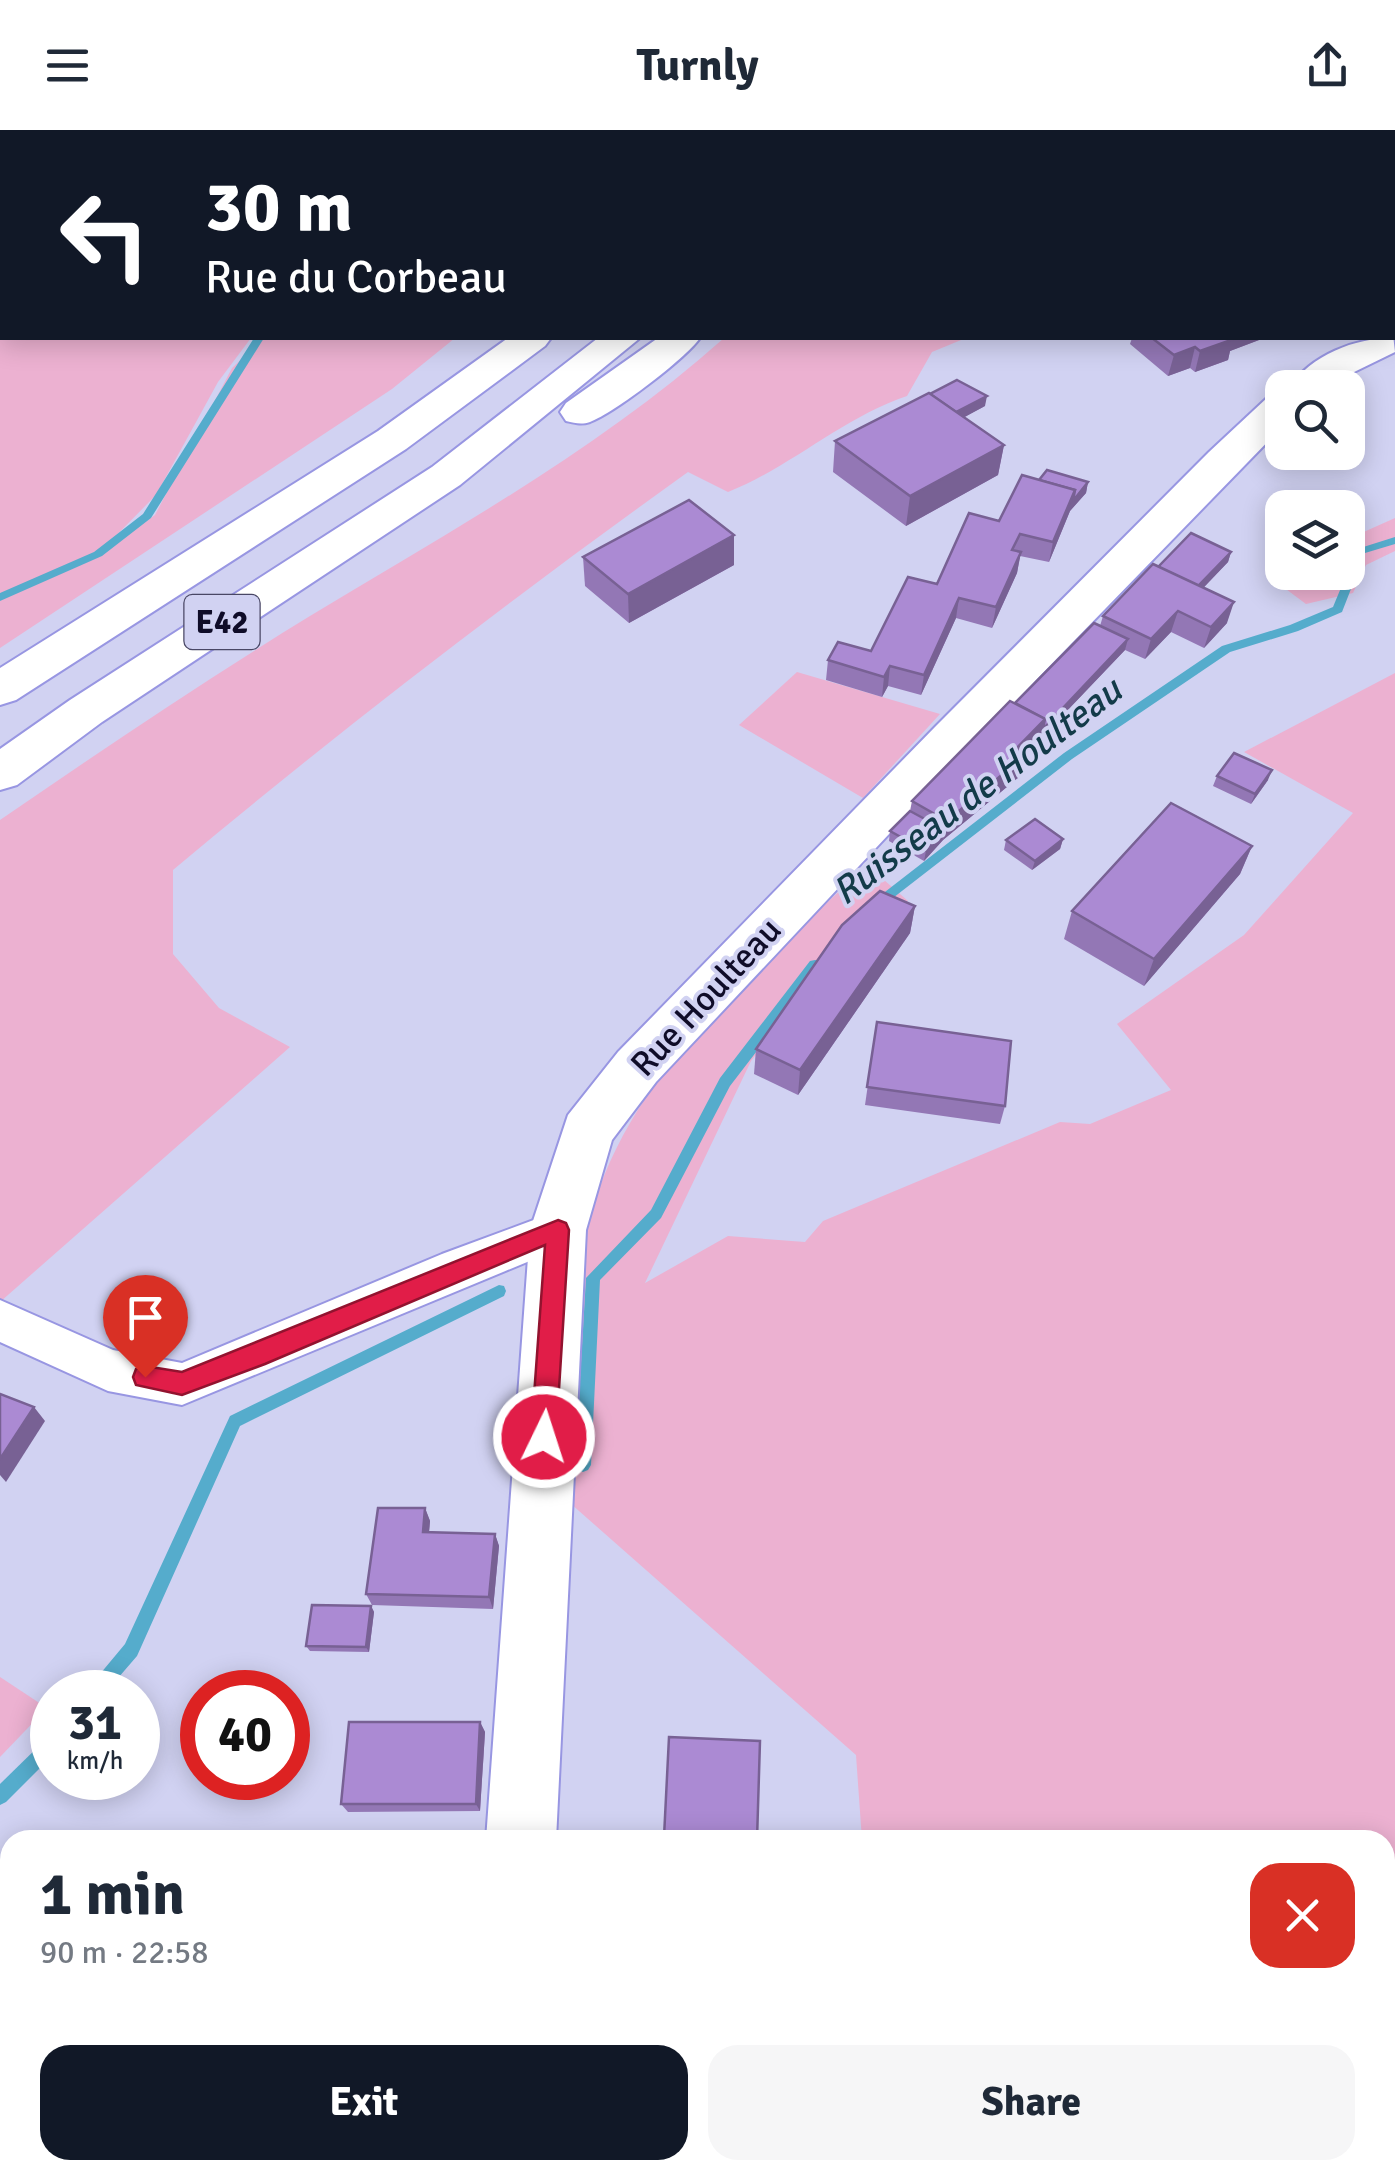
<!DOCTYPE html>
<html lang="en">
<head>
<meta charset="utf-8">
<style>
  body { margin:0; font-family:Signika,sans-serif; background:#f6f6f7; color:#1f2937; height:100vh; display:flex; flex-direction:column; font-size:38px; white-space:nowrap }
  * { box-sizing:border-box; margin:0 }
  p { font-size:32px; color:#747a83 }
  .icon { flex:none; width:55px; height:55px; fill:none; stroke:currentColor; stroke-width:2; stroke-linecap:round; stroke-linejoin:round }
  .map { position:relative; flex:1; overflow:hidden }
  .side { position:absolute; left:0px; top:1700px; width:1395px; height:350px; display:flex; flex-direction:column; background:#fff; border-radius:30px 30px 0 0; box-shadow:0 5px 25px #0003 }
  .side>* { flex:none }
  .banner { position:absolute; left:0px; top:0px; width:1395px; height:210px; box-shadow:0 5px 25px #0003; background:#111827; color:#fff; overflow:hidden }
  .buttons { position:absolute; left:1265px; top:240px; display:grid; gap:20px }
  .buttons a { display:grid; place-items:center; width:100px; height:100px; border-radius:20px; background:#fff; box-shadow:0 5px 25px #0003; font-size:50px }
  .speed { position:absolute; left:30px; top:1540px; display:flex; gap:20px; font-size:50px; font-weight:700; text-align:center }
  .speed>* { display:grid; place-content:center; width:130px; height:130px; border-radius:50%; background:#fff; box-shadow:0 5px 25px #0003; line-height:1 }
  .speed small { font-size:25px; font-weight:400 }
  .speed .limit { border:15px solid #d22; background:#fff; color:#111 }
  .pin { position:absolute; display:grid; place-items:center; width:85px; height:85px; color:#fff; margin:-102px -42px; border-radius:50% 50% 50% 0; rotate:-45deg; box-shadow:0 0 10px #0007 }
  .pin .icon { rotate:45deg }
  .me { position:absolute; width:110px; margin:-55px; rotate:4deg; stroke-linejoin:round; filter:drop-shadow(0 0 8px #0008) }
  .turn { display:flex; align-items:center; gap:35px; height:210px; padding:0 40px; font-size:45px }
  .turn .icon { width:130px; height:130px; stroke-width:2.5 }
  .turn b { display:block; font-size:70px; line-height:85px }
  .round { display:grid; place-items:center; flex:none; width:105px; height:105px; border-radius:30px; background:#f6f6f7 }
  .headline { display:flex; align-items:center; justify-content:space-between; height:170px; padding:0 40px }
  h1 { font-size:60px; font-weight:700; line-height:75px }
  .cta { display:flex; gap:20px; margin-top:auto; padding:20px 40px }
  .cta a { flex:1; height:115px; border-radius:30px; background:#111827; color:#fff; font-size:40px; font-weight:700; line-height:115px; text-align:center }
  .cta a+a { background:#f6f6f7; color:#1f2937 }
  header { display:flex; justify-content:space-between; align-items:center; height:130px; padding:0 40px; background:#fff; font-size:45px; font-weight:700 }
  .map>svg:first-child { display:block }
  .green { fill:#ecb1d1 }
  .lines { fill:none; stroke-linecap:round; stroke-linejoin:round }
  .stream { fill:#55accc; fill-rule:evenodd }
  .street-casing { stroke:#9896e2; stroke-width:4 }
  .secondary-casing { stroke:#9896e2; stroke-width:4 }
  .highway-casing { stroke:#9896e2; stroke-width:4 }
  .path { stroke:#82819f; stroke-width:8; stroke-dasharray:6 9; stroke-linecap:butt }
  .street { fill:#fff; fill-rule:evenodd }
  .secondary { fill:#fff; fill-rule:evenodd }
  .highway { fill:#fff; fill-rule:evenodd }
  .wall { fill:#9377b5 }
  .shaded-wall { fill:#786194 }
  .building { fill:#ab8ad3; stroke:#786194; stroke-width:2.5 }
  .route { fill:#e11d48; stroke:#92132f; stroke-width:2.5 }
  .labels { text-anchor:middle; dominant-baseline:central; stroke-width:8; stroke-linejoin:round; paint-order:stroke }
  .shield { fill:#d1d2f2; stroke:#494765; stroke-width:2.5 }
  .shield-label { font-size:32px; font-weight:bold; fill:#0f0c28 }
  .street-label { font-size:35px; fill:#0f0c28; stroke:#d1d2f2 }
  .water-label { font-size:38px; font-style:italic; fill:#133b49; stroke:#d1d2f2 }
</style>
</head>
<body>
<header><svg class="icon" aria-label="menu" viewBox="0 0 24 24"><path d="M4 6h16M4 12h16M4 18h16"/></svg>Turnly<svg class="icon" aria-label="share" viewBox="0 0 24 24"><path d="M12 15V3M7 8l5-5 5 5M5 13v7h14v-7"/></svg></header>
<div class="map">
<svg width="1395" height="2050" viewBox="0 0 1395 2050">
  <rect width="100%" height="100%" fill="#d1d2f2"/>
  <!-- green -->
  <g class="green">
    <path d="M0 0H478L2 2V86Z"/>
    <path d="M0 105 2 208H251L218 252 156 365 94 428 155 385 232 238 264 208H455L392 259 0 518Z"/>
    <path d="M724 208H966L932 222 907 266C842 288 791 337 728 362L688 342C511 469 340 600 173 740V824L219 878 290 917 0 1172V690C102 620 204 551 310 486 451 401 601 318 724 208Z"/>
    <path d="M1395 388V421L1366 435 1353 463 1306 474 1267 445 1282 438V442H1348V409Z"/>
    <path d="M797 542 940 584 863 668 739 595Z"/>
    <path d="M1395 543V2050H846L847 2040H1385V1710H862L856 1625 562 1366C567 1275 565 1177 590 1088 630 939 761 837 867 735L908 771 879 784 846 809 751 931 645 1153 728 1106 805 1112 823 1091 1060 992 1090 994 1171 960 1117 894 1244 805 1353 683 1244 622Z"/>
    <path d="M0 1547 47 1578 0 1627Z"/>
  </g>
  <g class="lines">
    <!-- stream -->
    <g class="stream">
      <path d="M477 0H487L485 2H476Z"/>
      <path d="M254 208H264L151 388 102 426 0 471V463L94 422 143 384Z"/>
      <path d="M1395 407V414L1365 423 1342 482 1298 501 1230 522 1072 629 880 778H872L870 775 872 772 1064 623 1222 516 1290 495 1333 477 1357 419Z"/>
      <path d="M815 830 820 831 821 835 820 839 730 956 661 1088 600 1150 591 1335 588 1340 583 1342 578 1340 575 1335 586 1148 651 1080 720 948 810 831Z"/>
      <path d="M499 1155 504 1156 506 1161 504 1166 240 1296 137 1526 106 1562H88L90 1556 125 1514 230 1286Z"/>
      <path d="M52 1607V1626L6 1672 0 1675V1654L46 1609Z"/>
    </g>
    <!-- street casing -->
    <g class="street-casing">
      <g id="street">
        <rect x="1268" y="0" width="26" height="2"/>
        <path d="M558 1081 573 1087 580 1100 573 1113 182 1275 108 1261 0 1212V1170L113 1220 182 1233 442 1124Z"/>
      </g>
    </g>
    <!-- secondary casing -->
    <g class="secondary-casing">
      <g id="secondary">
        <path d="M1392 196 1395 222 1350 244 1333 258H1289C1311 225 1355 208 1392 208Z"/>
        <path d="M1282 264V297L967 621 656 952 612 1010 586 1100 556 1710H486L530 1100 568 985 618 922 935 597 1209 322 1268 267Z"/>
        <path d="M458 2040H534L533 2050H457Z"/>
      </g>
    </g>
    <!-- highway casing -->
    <g class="highway-casing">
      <g id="highway">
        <path d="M508 208H551L545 216 406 319 16 570 0 575V538L378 301Z"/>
        <path d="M598 208H640L460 355 102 592 17 655 0 660V619L70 570 432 337Z"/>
        <path d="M658 208H700C685 229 614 283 590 292 581 295 575 293 566 291L560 282 566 273Z"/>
      </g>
    </g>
    <!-- path -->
    <path class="path" d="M853 2040V2050"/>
    <!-- street -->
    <use href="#street" class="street"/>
    <!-- secondary -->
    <use href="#secondary" class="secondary"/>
    <!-- highway -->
    <use href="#highway" class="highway"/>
  </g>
  <!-- wall -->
  <g class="wall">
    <path d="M1354 0H1395V14L1392 15V2H1356Z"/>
    <path d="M1132 208H1260L1259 210 1230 221 1228 230 1195 242 1190 238 1168 246 1130 214Z"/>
    <path d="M985 276 964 287 1004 315 998 345 906 396 833 342 835 311Z"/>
    <path d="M1039 350 1088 352 1086 363 1070 381 1049 432 1020 426 1017 443 992 498 956 488 921 565 888 556 882 567 826 550 828 530 871 521Z"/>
    <path d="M734 405V435L629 493 585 456 583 427Z"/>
    <path d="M1231 422 1228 432 1203 458 1227 493 1204 518 1171 502 1145 529 1125 520 1023 627 1019 647 943 710 924 731 889 711 890 701 910 681 912 671 1100 496 1103 486 1158 437Z"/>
    <path d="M1217 646 1268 650 1251 674 1213 656Z"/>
    <path d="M1063 709 1060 719 1032 740 1004 720 1006 710Z"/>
    <path d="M1252 716 1240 744 1144 856 1064 809 1072 781Z"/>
    <path d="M915 776 910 803 798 965 754 944 756 919Z"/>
    <path d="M877 892 1005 976 1000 994 865 975Z"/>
    <path d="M425 1378 430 1391 429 1402 495 1404 499 1416 493 1479 372 1475 366 1464Z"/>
    <path d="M371 1476 374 1482 369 1522 310 1521 306 1516Z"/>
    <path d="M480 1592 485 1602 480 1681 348 1682 341 1674Z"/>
    <path d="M10 1755V1881L0 1879V1805Z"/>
  </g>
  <!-- shaded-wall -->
  <g class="shaded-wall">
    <path d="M1374 0H1395V14L1392 15V2H1374Z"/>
    <path d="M1225 208H1260L1259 210 1230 221 1228 230 1195 242 1200 221Z"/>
    <path d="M1195 217 1190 238 1168 246 1174 225Z"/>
    <path d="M987 266 985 276 939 301 940 290Z"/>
    <path d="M1004 315 998 345 906 396 910 366Z"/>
    <path d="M1088 352 1086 363 1070 381 1049 432 1053 412 1075 360Z"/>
    <path d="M734 405V435L629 493 628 464Z"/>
    <path d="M1021 422 1017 443 992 498 996 477Z"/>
    <path d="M1231 422 1228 432 1188 474 1191 463Z"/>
    <path d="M959 468 956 488 921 565 924 545Z"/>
    <path d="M1234 472 1227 493 1204 518 1211 497Z"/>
    <path d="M1178 481 1171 502 1145 529 1151 509Z"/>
    <path d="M1128 509 1125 520 1021 629 1023 627 1019 647 943 710 947 691 1045 589Z"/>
    <path d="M890 536 888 556 882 567 884 547Z"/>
    <path d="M1272 640 1268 650 1251 674 1255 664Z"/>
    <path d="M945 700 943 710 924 731 926 721Z"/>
    <path d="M1063 709 1060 719 1032 740 1035 731Z"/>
    <path d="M1252 716 1240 744 1144 856 1154 829Z"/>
    <path d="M915 776 910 803 798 965 800 940Z"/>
    <path d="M34 1277 45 1291 6 1352 0 1345V1329Z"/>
    <path d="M425 1378 430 1391 428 1414 423 1402Z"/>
    <path d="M495 1404 499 1416 493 1479 489 1467Z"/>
    <path d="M371 1476 374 1482 369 1522 366 1517Z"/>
    <path d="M480 1592 485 1602 480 1681 476 1674Z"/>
    <path d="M396 2040H403L402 2050H395Z"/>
  </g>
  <!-- building -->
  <g class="building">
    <rect x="1199" y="0" width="43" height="2"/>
    <path d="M1395 127V151L1392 152V128Z"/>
    <path d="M1152 208H1231L1234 209 1200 221 1195 217 1174 225Z"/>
    <path d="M957 250 987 266 956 282 930 264Z"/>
    <path d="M929 263 1004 315 910 366 835 311Z"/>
    <path d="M1047 340 1088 352 1073 371 1075 360 1039 350Z"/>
    <path d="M1022 345 1075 360 1053 412 1020 404 1012 420 1021 422 996 477 959 468 924 545 890 536 884 547 828 530 838 512 871 521 908 447 937 454 969 383 999 391Z"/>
    <path d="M689 370 734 405 628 464 583 427Z"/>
    <path d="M1191 403 1231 422 1198 456 1158 437Z"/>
    <path d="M1153 434 1234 472 1211 497 1178 481 1151 509 1103 486Z"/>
    <path d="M1094 493 1128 509 1043 599 1045 589 1015 573Z"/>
    <path d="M1010 571 1045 589 1012 623 1023 627 947 691 912 671Z"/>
    <path d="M1234 623 1272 640 1255 664 1217 646Z"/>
    <path d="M1171 673 1252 716 1154 829 1072 781Z"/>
    <path d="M910 681 945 700 926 721 890 701Z"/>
    <path d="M1035 689 1063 709 1035 731 1006 710Z"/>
    <path d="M880 761 915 776 800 940 756 919 842 795Z"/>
    <path d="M877 892 1011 911 1005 976 867 957Z"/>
    <path d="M0 1264 34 1277 0 1329Z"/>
    <path d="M378 1378H425L423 1402 495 1404 489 1467 366 1464Z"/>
    <path d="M312 1475 371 1476 366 1517 306 1516Z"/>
    <path d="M349 1592H480L476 1674H341Z"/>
    <path d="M669 1607 760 1611 757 1710H654V1707H664Z"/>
    <path d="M128 1705 127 1710H19L20 1706Z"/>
    <path d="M10 1755V1875H0V1805Z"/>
    <path d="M293 2040H396L395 2050H291Z"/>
    <path d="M648 2040H705V2050H647Z"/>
  </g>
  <!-- route -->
  <path class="route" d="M558 1090 566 1093 569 1100 556 1307 553 1315 544 1319 535 1315 531 1307 545 1115 265 1234 182 1265 136 1255 133 1247 136 1239 145 1236 182 1242Z"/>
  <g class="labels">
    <!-- shield labels -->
    <rect class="shield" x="184.5" y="465" width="75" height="54" rx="8"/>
    <g class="shield-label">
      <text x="222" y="492">E42</text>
    </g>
    <!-- street labels -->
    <g class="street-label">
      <text transform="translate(706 867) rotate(-47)">Rue Houlteau</text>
    </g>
    <!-- water labels -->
    <g class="water-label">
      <text transform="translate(977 661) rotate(-37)">Ruisseau de Houlteau</text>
    </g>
  </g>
</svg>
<div class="buttons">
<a><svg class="icon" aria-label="search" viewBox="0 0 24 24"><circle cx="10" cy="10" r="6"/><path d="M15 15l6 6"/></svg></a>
<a><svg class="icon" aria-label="layers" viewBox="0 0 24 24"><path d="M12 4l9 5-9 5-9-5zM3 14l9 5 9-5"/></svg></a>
</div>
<div class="speed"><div>31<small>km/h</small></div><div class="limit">40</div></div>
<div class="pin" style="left:145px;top:1247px;background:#d93025"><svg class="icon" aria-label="arrive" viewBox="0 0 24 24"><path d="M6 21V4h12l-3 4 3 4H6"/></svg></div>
<svg class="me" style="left:544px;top:1307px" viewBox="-20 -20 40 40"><circle r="17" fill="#e11d48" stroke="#fff" stroke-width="3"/><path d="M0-11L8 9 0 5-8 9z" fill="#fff"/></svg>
<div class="banner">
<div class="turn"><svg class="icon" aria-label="left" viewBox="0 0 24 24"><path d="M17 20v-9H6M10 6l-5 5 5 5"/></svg><div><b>30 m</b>Rue du Corbeau</div></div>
</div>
<section class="side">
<div class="headline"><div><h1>1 min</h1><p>90 m · 22:58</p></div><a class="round" style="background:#d93025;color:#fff"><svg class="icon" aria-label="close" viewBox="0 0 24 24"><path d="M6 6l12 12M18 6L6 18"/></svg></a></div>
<div class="cta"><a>Exit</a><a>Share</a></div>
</section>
</div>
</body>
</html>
